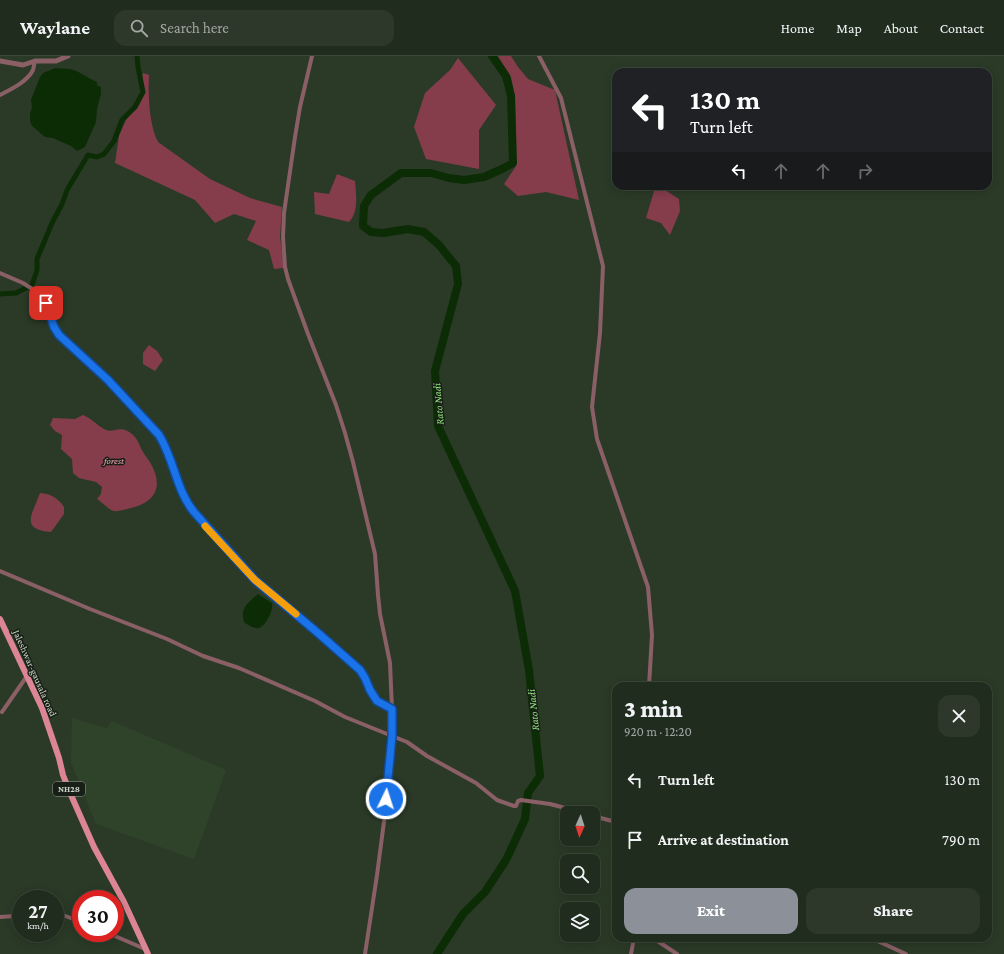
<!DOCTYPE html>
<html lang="en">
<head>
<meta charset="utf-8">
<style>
  body { margin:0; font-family:"Crimson Pro",serif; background:#2d382a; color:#f1f3f6; height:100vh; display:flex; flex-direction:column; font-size:15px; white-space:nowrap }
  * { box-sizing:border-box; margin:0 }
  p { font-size:13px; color:#a2a7a4 }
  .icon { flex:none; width:22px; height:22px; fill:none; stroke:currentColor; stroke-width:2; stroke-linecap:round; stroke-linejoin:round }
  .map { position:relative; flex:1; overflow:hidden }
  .panel { position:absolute; left:612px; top:626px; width:380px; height:260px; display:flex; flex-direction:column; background:#202c1d; border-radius:12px; box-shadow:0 2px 10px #0003,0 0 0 1px #3d483b }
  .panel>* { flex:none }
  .banner { position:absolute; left:612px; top:12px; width:380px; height:122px; border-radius:12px; box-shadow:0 2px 10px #0003,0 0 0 1px #3d483b; background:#202124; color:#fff; overflow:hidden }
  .needle { width:26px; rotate:183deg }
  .controls { position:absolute; left:560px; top:750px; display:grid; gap:8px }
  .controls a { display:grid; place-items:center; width:40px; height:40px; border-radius:8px; background:#202c1d; box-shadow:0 2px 10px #0003,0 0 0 1px #3d483b; font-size:20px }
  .speed { position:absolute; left:12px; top:834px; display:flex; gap:8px; font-size:20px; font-weight:700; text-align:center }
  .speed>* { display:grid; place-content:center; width:52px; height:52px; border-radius:50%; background:#202c1d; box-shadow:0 2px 10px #0003,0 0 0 1px #3d483b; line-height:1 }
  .speed small { font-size:10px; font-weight:400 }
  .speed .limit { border:6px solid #d22; background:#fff; color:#111 }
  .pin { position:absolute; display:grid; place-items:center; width:34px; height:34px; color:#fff; margin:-17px; border-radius:8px; box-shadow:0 2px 6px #0006 }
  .me { position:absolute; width:44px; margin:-22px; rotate:4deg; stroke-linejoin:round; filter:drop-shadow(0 0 3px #0008) }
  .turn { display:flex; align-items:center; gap:14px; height:84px; padding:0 12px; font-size:18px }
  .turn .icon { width:52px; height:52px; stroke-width:2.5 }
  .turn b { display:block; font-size:28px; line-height:34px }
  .lanes { display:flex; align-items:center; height:38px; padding:0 12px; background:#0003; justify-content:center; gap:20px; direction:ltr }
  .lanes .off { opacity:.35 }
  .round { display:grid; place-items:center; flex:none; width:42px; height:42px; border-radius:12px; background:#2d382a }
  .head { display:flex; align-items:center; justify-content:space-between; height:68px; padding:0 12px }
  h1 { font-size:24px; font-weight:800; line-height:30px }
  .cta { display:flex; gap:8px; margin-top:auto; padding:8px 12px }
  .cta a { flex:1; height:46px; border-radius:12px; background:#8c9099; color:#fff; font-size:16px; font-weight:800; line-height:46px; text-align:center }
  .cta a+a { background:#2d382a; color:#f1f3f6 }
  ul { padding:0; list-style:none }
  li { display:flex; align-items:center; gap:12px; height:60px; padding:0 12px }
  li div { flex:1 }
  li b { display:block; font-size:15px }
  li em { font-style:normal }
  header { display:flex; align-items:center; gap:24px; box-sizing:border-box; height:56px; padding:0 20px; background:#202c1d; border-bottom:1px solid #3d483b }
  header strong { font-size:19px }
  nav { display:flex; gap:22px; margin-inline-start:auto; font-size:14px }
  .search { width:280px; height:36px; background:#2d382a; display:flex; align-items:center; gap:10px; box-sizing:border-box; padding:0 14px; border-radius:12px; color:#a2a7a4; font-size:15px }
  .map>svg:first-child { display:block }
  .built { fill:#2f432b }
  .green { fill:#853d4c }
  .water { fill:#0b2c04 }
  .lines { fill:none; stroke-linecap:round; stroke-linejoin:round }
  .canal { stroke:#0b2c04; stroke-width:5 }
  .river { stroke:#0b2c04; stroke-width:8 }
  .minor { stroke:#8a5f66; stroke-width:4 }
  .tertiary { stroke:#8a5f66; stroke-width:5 }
  .primary { stroke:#dc8595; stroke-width:6 }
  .route-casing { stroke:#114b97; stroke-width:10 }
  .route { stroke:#1a73e8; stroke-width:7 }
  .slow { stroke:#f59e0b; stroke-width:7 }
  .labels { text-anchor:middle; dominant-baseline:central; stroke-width:3; stroke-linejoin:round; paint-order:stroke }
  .shield { fill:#181f16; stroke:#97a095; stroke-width:1 }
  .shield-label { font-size:9px; font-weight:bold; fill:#cdd7cb }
  .park-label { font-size:10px; font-style:italic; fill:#f6a8b5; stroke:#181f16 }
  .street-label { font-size:10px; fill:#cdd7cb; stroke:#181f16 }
  .water-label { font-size:11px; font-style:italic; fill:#91e480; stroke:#181f16 }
</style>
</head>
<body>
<header>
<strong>Waylane</strong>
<div class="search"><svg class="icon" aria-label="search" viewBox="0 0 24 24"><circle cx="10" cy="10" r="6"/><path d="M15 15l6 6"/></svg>Search here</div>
<nav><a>Home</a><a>Map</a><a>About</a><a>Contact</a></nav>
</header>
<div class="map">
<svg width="1004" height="898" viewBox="0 0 1004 898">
  <rect width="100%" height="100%" fill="#2b3a27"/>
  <!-- built -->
  <path class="built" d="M72 662 107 672 112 665 226 714 194 803 96 768 71 706Z"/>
  <!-- green -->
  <g class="green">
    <path d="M498 0H511L518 11 528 23 555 34 579 144 546 136 518 140 504 128 516 110 515 41 511 21Z"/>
    <path d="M458 2 496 49 479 74V113L426 103 414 71 425 37 450 14Z"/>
    <path d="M143 17 149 19C148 39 149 69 158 86L210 123 250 142 282 151 280 181 284 212 274 213 269 194 247 184 256 165 234 158 215 167 195 144 115 107 119 80 129 57 138 51Z"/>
    <path d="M337 118 355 125C356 138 359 156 349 166L315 158 314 136 329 138Z"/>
    <path d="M655 132 665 134 679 143 680 155 670 179 661 167 646 162Z"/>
    <path d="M149 289 157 295 163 304 155 315 143 308V297Z"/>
    <path d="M83 359C93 363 97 370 106 374 115 377 120 368 132 378 138 383 139 389 143 396 145 400 149 404 151 408 162 428 158 444 135 451 130 452 119 456 114 455 109 454 102 446 97 443L101 438 102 431 96 426 79 422 73 417 72 403 61 393 62 379 55 375 50 369 53 362 75 363Z"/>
    <path d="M40 437C51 438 58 442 64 451V458L51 476C33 474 26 470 34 452 36 447 38 442 40 437Z"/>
  </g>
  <!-- water -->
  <g class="water">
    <path d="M55 12C61 13 68 12 74 14 82 17 89 23 97 26V29L101 31V38L97 53 96 66 85 91 77 95 71 90 53 82 45 81 32 70 30 65V58L32 51 31 44 40 21 43 17Z"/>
    <path d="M258 538 272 547C274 553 266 570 259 572 254 573 248 569 244 566 240 551 248 547 258 538Z"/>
  </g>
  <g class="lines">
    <!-- canal -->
    <path class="canal" d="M0 238 16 237 32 229 37 214V203L52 167 62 148 67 134 88 99 97 101 104 98 114 85 122 64 135 51 143 36 138 11 137 0"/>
    <!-- river -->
    <path class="river" d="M437 898 463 858 485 836 506 804 525 763 528 737 540 720 529 614 515 535 438 370 435 315 458 228 456 210 439 189 424 176 408 173 383 177 371 176 363 170 364 150 371 139 401 117H431L449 122 464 124 484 121 502 113 513 107 511 40 506 20 492 0"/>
    <!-- minor -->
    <g class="minor">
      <path d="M312 0 300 51 295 81 284 157 283 181 285 211 288 223 308 278 336 349 345 377 353 406 375 498 378 539 380 558 390 607 392 653V680L385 758 377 819 365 898"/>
      <path d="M539 0 561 42 603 210 600 277 592 351 597 383 648 531 652 579 649 630"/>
      <path d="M0 39C11 33 27 26 33 14 34 11 34 7 35 5"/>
      <path d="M0 217 23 227 40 238 46 247 55 275 59 279 109 324 159 379 169 397 179 427 189 450 204 467 255 524 318 577 360 614 370 634 377 645 392 653"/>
      <path d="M0 515 90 553 167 583 203 600 239 612 315 645 345 661 407 686 427 700 476 727 497 744 514 750H516L518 745 521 744 550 748 584 757"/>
      <path d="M2 656 27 620"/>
      <path d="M593 760 616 766"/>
      <path d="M55 856 81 866"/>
      <path d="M0 861 15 860 21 857"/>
      <path d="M108 877 145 893"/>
      <path d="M653 882 677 898"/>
      <path d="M871 882 906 898"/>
      <path d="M631 898 634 882"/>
    </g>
    <!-- tertiary -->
    <path class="tertiary" d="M0 5 23 9 35 5H56L68 0"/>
    <!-- primary -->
    <path class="primary" d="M0 563 42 652 59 702 63 719 71 739 94 791 124 846 148 898"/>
  </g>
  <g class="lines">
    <!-- route casing -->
    <g class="route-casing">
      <path id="route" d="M46 247 54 271 59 279 108 324 159 379C174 403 176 434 194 456L255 524 318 577 360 614 365 622 370 634 377 645 392 653V680L386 743"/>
    </g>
    <!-- route -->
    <use href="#route" class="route"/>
    <!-- slow -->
    <path class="slow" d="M205 470 255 524 296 558"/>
  </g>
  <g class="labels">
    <!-- shield labels -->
    <rect class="shield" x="53" y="726" width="32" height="14" rx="3"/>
    <g class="shield-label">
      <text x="69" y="733">NH28</text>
    </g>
    <!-- park labels -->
    <g class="park-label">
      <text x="114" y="404">forest</text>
    </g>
    <!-- street labels -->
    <g class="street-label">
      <text transform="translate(35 617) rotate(66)">Jaleshwar-gausala road</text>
    </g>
    <!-- water labels -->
    <g class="water-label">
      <text transform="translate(438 348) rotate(-95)">Rato Nadi</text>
      <text transform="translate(533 654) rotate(-96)">Rato Nadi</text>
    </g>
  </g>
</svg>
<div class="controls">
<a><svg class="needle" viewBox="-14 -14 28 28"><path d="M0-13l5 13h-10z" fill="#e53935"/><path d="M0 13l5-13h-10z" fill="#a2a7a4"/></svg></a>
<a><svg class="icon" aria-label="search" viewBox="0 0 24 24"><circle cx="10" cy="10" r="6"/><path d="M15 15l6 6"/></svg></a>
<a><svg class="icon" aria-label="layers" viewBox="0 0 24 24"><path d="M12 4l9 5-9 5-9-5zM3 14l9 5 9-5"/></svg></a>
</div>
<div class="speed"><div>27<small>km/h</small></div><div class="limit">30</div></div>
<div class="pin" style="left:46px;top:247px;background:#d93025"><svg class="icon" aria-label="arrive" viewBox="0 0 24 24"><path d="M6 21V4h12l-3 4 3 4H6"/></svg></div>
<svg class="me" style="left:386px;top:743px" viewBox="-20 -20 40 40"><circle r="17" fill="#1a73e8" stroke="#fff" stroke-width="3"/><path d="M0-11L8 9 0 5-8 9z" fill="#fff"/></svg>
<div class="banner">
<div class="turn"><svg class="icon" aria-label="left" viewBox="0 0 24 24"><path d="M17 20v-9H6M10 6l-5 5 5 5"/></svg><div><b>130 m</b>Turn left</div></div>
<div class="lanes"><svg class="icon" aria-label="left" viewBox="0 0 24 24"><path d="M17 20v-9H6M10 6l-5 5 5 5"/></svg><svg class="icon off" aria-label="ahead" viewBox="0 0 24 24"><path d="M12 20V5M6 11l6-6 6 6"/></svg><svg class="icon off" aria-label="ahead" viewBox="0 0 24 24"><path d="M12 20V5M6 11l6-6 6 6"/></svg><svg class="icon off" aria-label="right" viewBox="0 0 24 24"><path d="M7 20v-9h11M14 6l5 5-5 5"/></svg></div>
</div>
<section class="panel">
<div class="head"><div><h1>3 min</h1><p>920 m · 12:20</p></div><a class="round"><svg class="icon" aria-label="close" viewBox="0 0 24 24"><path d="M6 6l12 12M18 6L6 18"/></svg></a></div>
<ul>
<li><svg class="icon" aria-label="left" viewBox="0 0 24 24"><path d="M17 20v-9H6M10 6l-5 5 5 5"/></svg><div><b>Turn left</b></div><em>130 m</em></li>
<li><svg class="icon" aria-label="arrive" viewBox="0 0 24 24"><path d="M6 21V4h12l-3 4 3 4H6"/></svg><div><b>Arrive at destination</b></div><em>790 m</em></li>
</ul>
<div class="cta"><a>Exit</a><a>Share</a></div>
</section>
</div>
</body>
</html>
